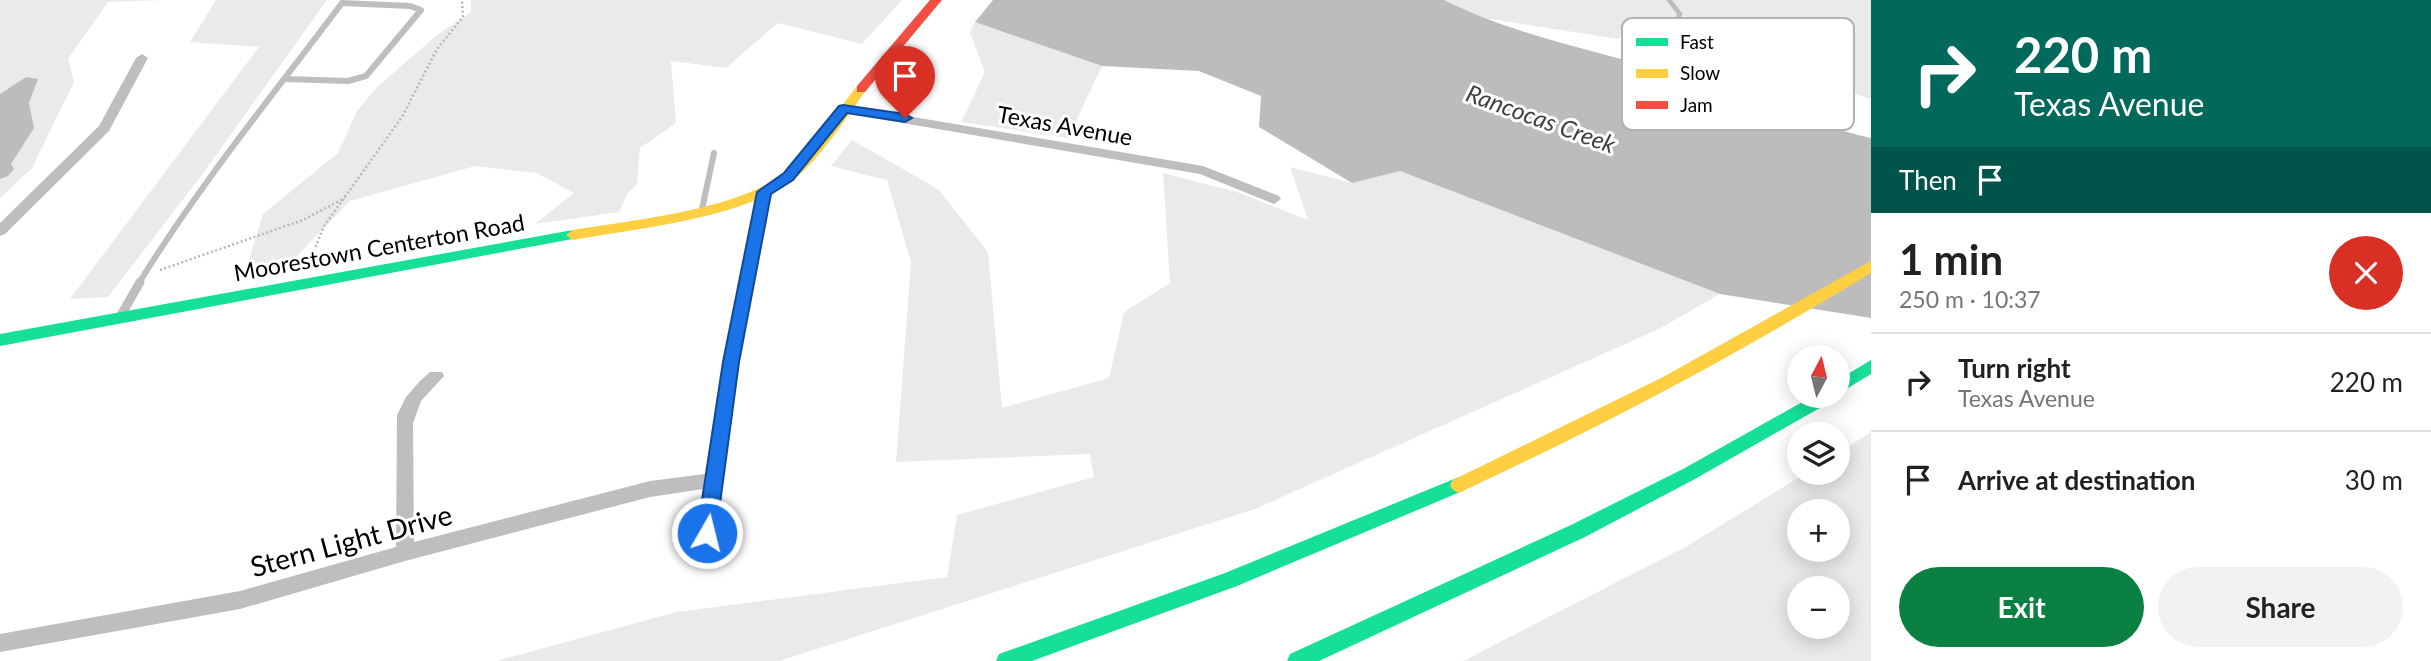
<!DOCTYPE html>
<html lang="en">
<head>
<meta charset="utf-8">
<style>
  body { margin:0; font-family:Lato,sans-serif; background:#f2f2f2; color:#202124; height:100vh; display:flex; flex-direction:column; font-size:26px; white-space:nowrap }
  * { box-sizing:border-box; margin:0 }
  p { font-size:23px; color:#757577 }
  .icon { flex:none; width:38px; height:38px; fill:none; stroke:currentColor; stroke-width:2; stroke-linecap:round; stroke-linejoin:round }
  .map { position:relative; flex:1; overflow:hidden }
  .side { display:flex; flex-direction:column; background:#fff; width:560px }
  .side>* { flex:none }
  .guide { background:#00695c; color:#fff; overflow:hidden }
  .needle { width:46px; rotate:7deg }
  .tools { position:absolute; left:1787px; top:345px; display:grid; gap:14px }
  .tools a { display:grid; place-items:center; width:63px; height:63px; border-radius:50%; background:#fff; box-shadow:0 4px 18px #0003; font-size:35px }
  .pin { position:absolute; display:grid; place-items:center; width:60px; height:60px; color:#fff; margin:-72px -30px; border-radius:50% 50% 50% 0; rotate:-45deg; box-shadow:0 0 7px #0007 }
  .pin .icon { rotate:45deg }
  .me { position:absolute; width:77px; margin:-38px; rotate:8deg; stroke-linejoin:round; filter:drop-shadow(0 0 5px #0008) }
  .turn { display:flex; align-items:center; gap:24px; height:147px; padding:0 28px; font-size:32px }
  .turn .icon { width:91px; height:91px; stroke-width:2.5 }
  .turn b { display:block; font-size:49px; line-height:60px }
  .then { display:flex; align-items:center; height:66px; padding:0 28px; background:#0003; gap:14px; font-size:26px }
  .round { display:grid; place-items:center; flex:none; width:74px; height:74px; border-radius:37px; background:#f2f2f2 }
  .summary { display:flex; align-items:center; justify-content:space-between; height:119px; padding:0 28px }
  h1 { font-size:42px; font-weight:700; line-height:52px }
  .action { display:flex; gap:14px; margin-top:auto; padding:14px 28px }
  .action a { flex:1; height:80px; border-radius:42px; background:#0b8043; color:#fff; font-size:28px; font-weight:700; line-height:80px; text-align:center }
  .action a+a { background:#f2f2f2; color:#202124 }
  ul { padding:0; list-style:none }
  li { display:flex; align-items:center; gap:21px; height:98px; padding:0 28px; border-top:2px solid #e0e0e0 }
  li div { flex:1 }
  li b { display:block; font-size:26px }
  li em { font-style:normal }
  main { display:flex; flex:1; min-height:0 }
  .map>svg:first-child { display:block }
  .green { fill:#eaeaea; fill-rule:evenodd }
  .water { fill:#bcbcbc }
  .lines { fill:none; stroke-linecap:round; stroke-linejoin:round }
  .stream { stroke:#bcbcbc; stroke-width:4.5 }
  .path { stroke:#b8b8b8; stroke-width:2.5; stroke-dasharray:2 2.5; stroke-linecap:butt }
  .lane-far1 { stroke:#bebebe; stroke-width:6 }
  .lane { stroke:#bebebe; stroke-width:9 }
  .street { fill:#bebebe; fill-rule:evenodd }
  .fast { fill:#16e098; fill-rule:evenodd }
  .slow { fill:#ffcf43; fill-rule:evenodd }
  .jam { fill:#f24e42; fill-rule:evenodd }
  .route { fill:#1a73e8; stroke:#114b97; stroke-width:2 }
  .labels { text-anchor:middle; dominant-baseline:central; stroke-width:6; stroke-linejoin:round; paint-order:stroke }
  .street-label { font-size:23px; fill:#000; stroke:#fff }
  .water-label { font-size:24px; font-style:italic; fill:#404040; stroke:#fff }
  .near-street-label { font-size:28px; fill:#000; stroke:#fff }
  .key { fill:#fff; stroke:#b2b2b2; stroke-width:2 }
  .key-label { font-size:19px; fill:#000 }
</style>
</head>
<body>
<main>
<div class="map">
<svg width="1871" height="661" viewBox="0 0 1871 661">
  <rect width="100%" height="100%" fill="#fff"/>
  <!-- green -->
  <g class="green">
    <path d="M0 0H164L108 2 68 59 74 82 32 168 0 198Z"/>
    <path d="M216 0H327L201 176 108 297 70 299 259 47 190 42Z"/>
    <path d="M471 0H902L862 44 778 23 726 68 671 61 676 123 640 148 637 184 627 194 619 212 535 224 574 193 537 173 475 166 350 201 291 262 245 273 263 214 338 153 357 111 376 88 437 35 471 12Z"/>
    <path d="M1444 0H1871V99L1812 80 1752 79 1724 53 1639 24 1618 39 1478 17Z"/>
    <path d="M975 22 1102 66 1068 138 961 122 985 72 970 33Z"/>
    <path d="M852 140 938 189 988 252 1002 408 1109 378 1124 312 1170 283 1163 173 1237 192 1308 220 1290 167 1352 183 1400 171 1720 294 1659 329 1255 509 779 661H496L677 612 947 577 957 515 1094 477 1090 454 896 462 911 262 887 180 831 166Z"/>
    <path d="M1871 432V661H1463L1689 545 1806 473 1838 472V453ZM1838 511V550H1799V511ZM1838 588V626H1799V588Z"/>
  </g>
  <!-- water -->
  <g class="water">
    <path d="M993 0H1444C1522 39 1611 53 1693 80 1753 100 1810 124 1871 138V318L1720 294 1400 171 1352 183 1259 127 1261 96 1199 71 1102 66 975 22Z"/>
    <path d="M26 77 38 79 29 103 34 128 11 164 14 169 8 176 0 179V94Z"/>
  </g>
  <g class="lines">
    <!-- stream -->
    <path class="stream" d="M1669 0 1680 14 1674 24 1656 25 1659 38 1696 65 1720 93"/>
    <!-- path -->
    <g class="path">
      <path d="M307 268 324 226 402 117 437 49 463 17 462 0"/>
      <path d="M160 270 303 220 345 198"/>
    </g>
    <!-- lane-far1 -->
    <g class="lane-far1">
      <path d="M702 209 714 153"/>
      <path d="M139 283C199 185 273 95 342 3L410 6 421 10 366 76 348 81 285 79"/>
    </g>
    <!-- lane -->
    <path class="lane" d="M120 317 140 282"/>
    <!-- street -->
    <g class="street">
      <path d="M142 54 148 58 109 131 5 234 0 236V223L99 126 136 58Z"/>
      <path d="M843 105 1203 166 1279 196 1281 199 1274 204 1269 202 1200 174 838 112V106Z"/>
      <path d="M764 187 771 192 739 361 723 480 709 558 702 560 695 558 693 552 703 489 650 497 405 561 240 609 0 652V634L240 591 396 547 397 415 406 397 419 382 430 372H442L444 376 421 401 413 423 414 542 650 481 705 474 723 361 757 192Z"/>
    </g>
    <!-- fast -->
    <g class="fast">
      <path d="M573 230 580 235 578 238 0 346V334Z"/>
      <path d="M1871 360V374L1838 394V380Z"/>
      <path d="M1813 396H1834L1832 401 1695 479 1585 537 1319 661H1287L1290 654 1571 525 1683 469Z"/>
      <path d="M1459 477 1465 480 1468 485 1465 490 1237 586 1032 661H996L999 654 1225 573Z"/>
    </g>
    <!-- slow -->
    <g class="slow">
      <path d="M861 85 867 89C845 119 822 157 793 180 744 218 635 229 573 240L566 235 573 230C632 220 738 210 784 173 813 150 834 115 857 86Z"/>
      <path d="M1871 261V273C1740 353 1605 425 1465 490L1459 493 1453 490 1450 485 1453 480 1663 377Z"/>
    </g>
    <!-- jam -->
    <path class="jam" d="M930 0H942L865 92H857V86Z"/>
  </g>
  <!-- route -->
  <path class="route" d="M843 105 905 114 912 118 905 122 847 113 793 180 771 194 739 362 716 533 713 539 707 541 700 539 697 533 723 362 757 192 784 173 839 106Z"/>
  <g class="labels">
    <!-- street labels -->
    <g class="street-label">
      <text transform="translate(1065 125) rotate(10)">Texas Avenue</text>
      <text transform="translate(379 247) rotate(-10)">Moorestown Centerton Road</text>
    </g>
    <!-- water labels -->
    <g class="water-label">
      <text transform="translate(1541 118) rotate(20)">Rancocas Creek</text>
    </g>
    <!-- near-street labels -->
    <g class="near-street-label">
      <text transform="translate(351 540) rotate(-15)">Stern Light Drive</text>
    </g>
  </g>
  <!-- legend -->
  <rect x="1622" y="18" width="232" height="112" rx="10" class="key"/>
  <rect x="1636" y="38" width="32" height="8" fill="#16e098"/>
  <rect x="1636" y="69" width="32" height="9" fill="#ffcf43"/>
  <rect x="1636" y="101" width="32" height="8" fill="#f24e42"/>
  <g class="key-label">
    <text x="1680" y="49">Fast</text>
    <text x="1680" y="80">Slow</text>
    <text x="1680" y="112">Jam</text>
  </g>
</svg>
<div class="tools">
<a><svg class="needle" viewBox="-14 -14 28 28"><path d="M0-13l5 13h-10z" fill="#e53935"/><path d="M0 13l5-13h-10z" fill="#757577"/></svg></a>
<a><svg class="icon" aria-label="layers" viewBox="0 0 24 24"><path d="M12 4l9 5-9 5-9-5zM3 14l9 5 9-5"/></svg></a>
<a>+</a>
<a>−</a>
</div>
<div class="pin" style="left:905px;top:118px;background:#d93025"><svg class="icon" aria-label="arrive" viewBox="0 0 24 24"><path d="M6 21V4h12l-3 4 3 4H6"/></svg></div>
<svg class="me" style="left:707px;top:533px" viewBox="-20 -20 40 40"><circle r="17" fill="#1a73e8" stroke="#fff" stroke-width="3"/><path d="M0-11L8 9 0 5-8 9z" fill="#fff"/></svg>
</div>
<section class="side">
<div class="guide">
<div class="turn"><svg class="icon" aria-label="right" viewBox="0 0 24 24"><path d="M7 20v-9h11M14 6l5 5-5 5"/></svg><div><b>220 m</b>Texas Avenue</div></div>
<div class="then">Then<svg class="icon" aria-label="arrive" viewBox="0 0 24 24"><path d="M6 21V4h12l-3 4 3 4H6"/></svg></div>
</div>
<div class="summary"><div><h1>1 min</h1><p>250 m · 10:37</p></div><a class="round" style="background:#d93025;color:#fff"><svg class="icon" aria-label="close" viewBox="0 0 24 24"><path d="M6 6l12 12M18 6L6 18"/></svg></a></div>
<ul>
<li><svg class="icon" aria-label="right" viewBox="0 0 24 24"><path d="M7 20v-9h11M14 6l5 5-5 5"/></svg><div><b>Turn right</b><p>Texas Avenue</p></div><em>220 m</em></li>
<li><svg class="icon" aria-label="arrive" viewBox="0 0 24 24"><path d="M6 21V4h12l-3 4 3 4H6"/></svg><div><b>Arrive at destination</b></div><em>30 m</em></li>
</ul>
<div class="action"><a>Exit</a><a>Share</a></div>
</section>
</main>
</body>
</html>
